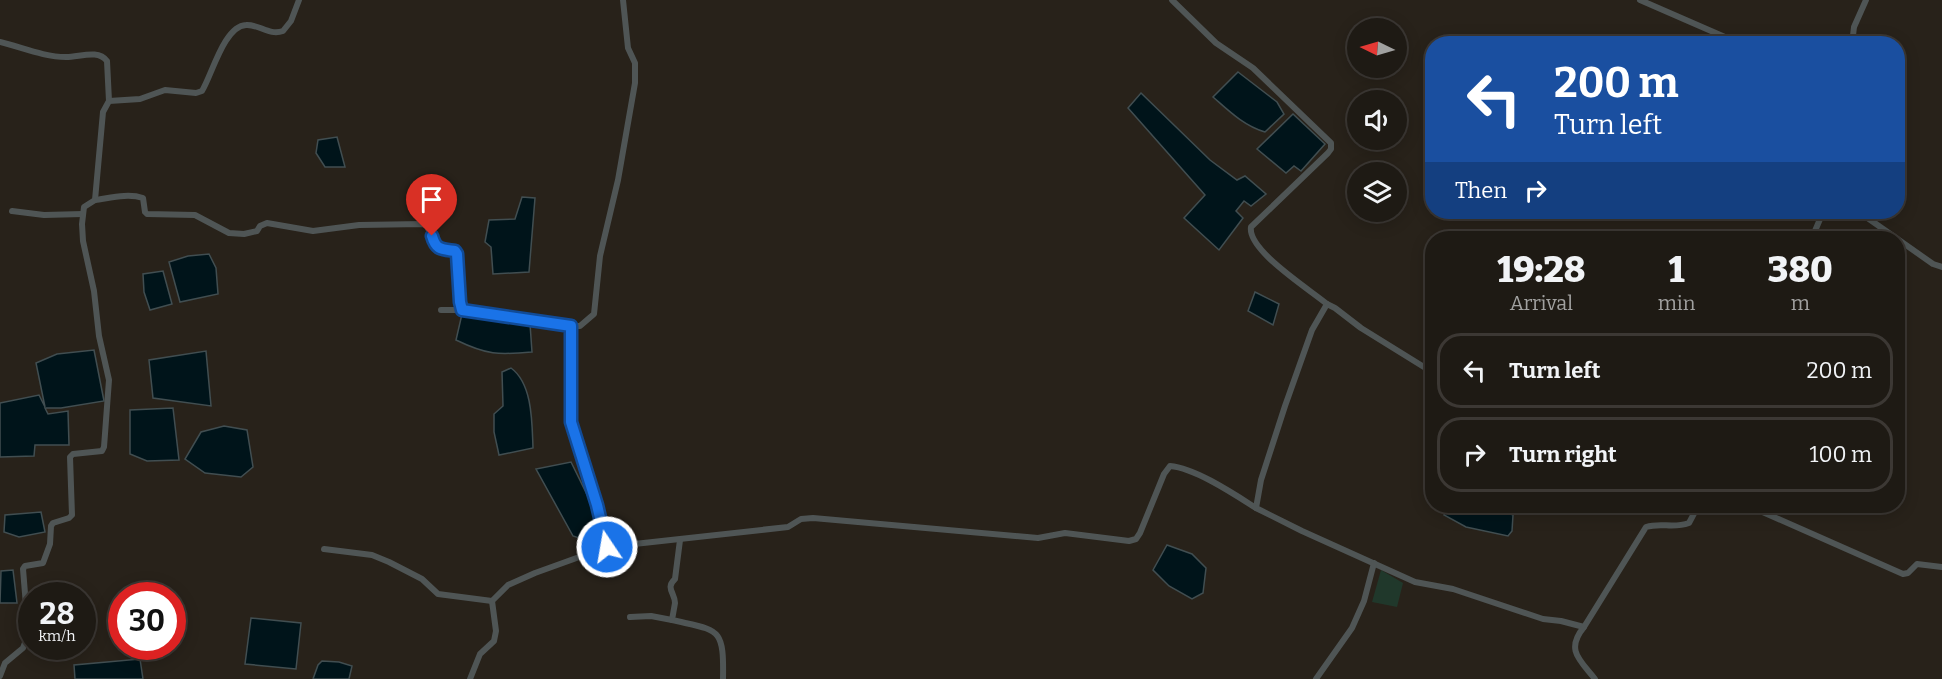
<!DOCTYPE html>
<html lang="en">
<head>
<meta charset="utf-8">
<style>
  body { margin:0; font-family:Bitter,serif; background:#2b2722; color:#f1f3f6; height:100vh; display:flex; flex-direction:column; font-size:22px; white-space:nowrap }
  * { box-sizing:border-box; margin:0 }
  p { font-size:20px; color:#a1a1a0 }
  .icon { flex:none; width:33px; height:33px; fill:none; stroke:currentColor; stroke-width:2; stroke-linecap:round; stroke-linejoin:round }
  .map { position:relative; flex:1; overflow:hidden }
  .side { position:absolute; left:1425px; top:231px; width:480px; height:282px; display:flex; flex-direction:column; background:#1e1a14; border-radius:24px; box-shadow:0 3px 15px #0003,0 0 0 2px #3c3834 }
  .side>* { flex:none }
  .top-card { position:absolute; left:1425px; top:36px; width:480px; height:183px; border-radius:24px; box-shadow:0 3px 15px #0003,0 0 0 2px #3c3834; background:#1a4fa0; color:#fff; overflow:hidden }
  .needle { width:39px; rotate:275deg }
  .tools { position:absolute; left:1347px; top:18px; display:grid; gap:12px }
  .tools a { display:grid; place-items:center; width:60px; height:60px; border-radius:50%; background:#1e1a14; box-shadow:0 3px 15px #0003,0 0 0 2px #3c3834; font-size:30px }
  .speed { position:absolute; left:18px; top:582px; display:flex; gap:12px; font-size:30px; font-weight:700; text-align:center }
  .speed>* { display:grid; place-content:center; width:78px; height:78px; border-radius:50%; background:#1e1a14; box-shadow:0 3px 15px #0003,0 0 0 2px #3c3834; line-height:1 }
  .speed small { font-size:15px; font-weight:400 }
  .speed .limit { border:9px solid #d22; background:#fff; color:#111 }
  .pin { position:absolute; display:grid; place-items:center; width:51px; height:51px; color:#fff; margin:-62px -26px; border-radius:50% 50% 50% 0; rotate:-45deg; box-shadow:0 0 6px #0007 }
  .pin .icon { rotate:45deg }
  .me { position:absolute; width:66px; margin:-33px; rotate:348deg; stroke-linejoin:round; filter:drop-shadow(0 0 4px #0008) }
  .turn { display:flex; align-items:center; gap:21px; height:126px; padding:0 30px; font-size:27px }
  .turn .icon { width:78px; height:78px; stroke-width:2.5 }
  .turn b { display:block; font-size:42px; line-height:51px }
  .then { display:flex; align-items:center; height:57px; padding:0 30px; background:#0003; gap:12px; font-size:22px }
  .eta { display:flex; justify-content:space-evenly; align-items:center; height:102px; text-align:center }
  .eta b { font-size:36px; font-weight:800; line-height:42px }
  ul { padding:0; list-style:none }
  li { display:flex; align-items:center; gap:18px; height:75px; margin:0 12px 9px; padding:0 18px; border:3px solid #3c3834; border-radius:24px }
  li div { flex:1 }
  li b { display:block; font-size:22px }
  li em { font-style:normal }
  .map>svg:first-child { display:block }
  .green { fill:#20382b }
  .water { fill:#00141a; stroke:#414e51; stroke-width:1.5 }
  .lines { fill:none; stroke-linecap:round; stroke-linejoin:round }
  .street { stroke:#4f5555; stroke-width:6 }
  .route-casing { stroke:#114b97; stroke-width:15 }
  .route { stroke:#1a73e8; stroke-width:10 }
</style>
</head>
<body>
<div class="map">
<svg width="1942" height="679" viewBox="0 0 1942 679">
  <rect width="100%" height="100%" fill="#28221a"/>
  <!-- green -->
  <path class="green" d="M1381 570 1403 583 1397 607 1372 602Z"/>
  <!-- water -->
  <g class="water">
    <path d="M1238 72 1277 102 1284 114 1265 132C1244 126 1229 111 1213 97Z"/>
    <path d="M1141 93 1210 160 1237 180 1245 176 1266 194 1251 206 1244 201 1236 211 1243 218 1219 250 1184 218 1205 195 1128 108Z"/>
    <path d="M1293 114 1325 144 1301 171 1294 166 1286 173 1257 149Z"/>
    <path d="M337 137 345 167H325L316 153 318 140Z"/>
    <path d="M522 197 535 198 529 272 493 274 491 247 485 242 489 220 515 219Z"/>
    <path d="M209 254 216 268 218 294 180 302 169 262 188 256Z"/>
    <path d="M163 271 172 304 150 310 144 292 143 274Z"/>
    <path d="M1255 292 1279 304 1273 325 1248 311Z"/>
    <path d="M462 314 495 321 530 324 532 352C498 355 487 355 456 340Z"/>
    <path d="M94 350 104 401 61 408H45L48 414 68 411 69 445H35L34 456 0 457V403L39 395 45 407 36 363 57 354Z"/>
    <path d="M206 351 211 406 153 398 149 360Z"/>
    <path d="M511 368C533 384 532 424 533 448L499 455 494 432V414L503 406 502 372Z"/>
    <path d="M173 408 179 460 147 461 130 454V410Z"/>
    <path d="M224 426 247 430 253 467 241 477 205 473 185 459 201 432Z"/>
    <path d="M571 462 600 521 585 540 573 536 536 469Z"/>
    <path d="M1448 506H1493L1513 515 1512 531 1508 536 1466 527 1444 515Z"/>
    <path d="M41 512 45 532 19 537 4 532 5 515Z"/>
    <path d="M1167 545 1192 554 1206 568 1203 593 1192 599 1169 586 1153 570Z"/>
    <path d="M13 570 17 603H0L1 571Z"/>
    <path d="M251 618 301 623 296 669 245 664Z"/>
    <path d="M140 659 143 679H75L74 665Z"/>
    <path d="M322 661 339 662 352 666 349 679H313L318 665Z"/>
  </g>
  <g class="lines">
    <!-- street -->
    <g class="street">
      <path d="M1172 0 1216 43 1253 68 1331 143V149L1328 153 1251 227C1247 250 1309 289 1327 304"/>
      <path d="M1640 0 1741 44"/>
      <path d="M0 42C21 47 44 57 66 57 80 57 98 49 107 61L109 101"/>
      <path d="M1852 44 1854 27 1866 0"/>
      <path d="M95 200C110 198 128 193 143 198L145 212 147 214 195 215 229 233 244 234 257 231 260 226 267 223 313 231 359 225 423 224 427 226 435 246 439 250 455 251 457 254 460 302 462 310"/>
      <path d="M12 211 44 215 83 214"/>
      <path d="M1859 212 1933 264 1942 267"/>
      <path d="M1812 238 1823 212"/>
      <path d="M441 310H462L571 326V422L603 525 607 547"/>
      <path d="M571 326H580L594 314 600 256 618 180 635 83V63L628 48 623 0"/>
      <path d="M1432 372 1361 328 1335 308 1327 304 1312 330 1285 406 1261 480 1256 508 1302 531 1415 582 1453 589 1543 619 1561 621 1584 627C1565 650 1580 660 1595 679"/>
      <path d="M1749 506 1903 574 1908 573 1917 564 1942 567"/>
      <path d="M680 540 675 579C665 588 675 593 675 603 674 609 673 614 672 620 719 631 724 626 723 679"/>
      <path d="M324 549 372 555 389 562 422 579 438 594 492 601"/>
      <path d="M630 617 651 616 672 620"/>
      <path d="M1584 627 1646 527C1662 522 1672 529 1689 523L1698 506"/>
      <path d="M0 676 5 663 23 648 26 640 28 630 23 569 25 566 43 563 50 544 51 526 53 523 69 518 72 515 70 457 73 454 102 451 104 447 109 380 99 336 94 291 83 241 82 224 84 207 95 200 103 112 109 101 140 99 165 90 196 93 202 91C212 75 224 26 246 25 259 24 269 36 283 31L291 21 299 0"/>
      <path d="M470 679 480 654 494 641 496 631 492 601 508 585 535 573 607 547 788 527 801 519 813 518 1038 538 1065 533 1129 541 1136 539 1140 533 1164 474 1170 466C1195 468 1234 494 1256 508"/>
      <path d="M1316 679 1352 628 1364 601 1374 563"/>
    </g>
  </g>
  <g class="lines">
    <!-- route casing -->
    <g class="route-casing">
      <path id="route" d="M432 236C436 250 441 249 455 251L457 254 460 302 462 310 571 326V422L597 505 607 547"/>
    </g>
    <!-- route -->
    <use href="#route" class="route"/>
  </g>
</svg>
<div class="tools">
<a><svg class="needle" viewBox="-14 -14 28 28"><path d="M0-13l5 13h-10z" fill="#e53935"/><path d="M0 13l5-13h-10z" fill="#a1a1a0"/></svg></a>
<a><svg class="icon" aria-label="sound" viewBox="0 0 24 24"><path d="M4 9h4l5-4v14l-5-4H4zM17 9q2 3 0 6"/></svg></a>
<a><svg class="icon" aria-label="layers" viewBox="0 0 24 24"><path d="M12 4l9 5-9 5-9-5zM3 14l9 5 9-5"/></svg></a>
</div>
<div class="speed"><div>28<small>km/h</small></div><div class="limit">30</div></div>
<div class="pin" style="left:432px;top:236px;background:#d93025"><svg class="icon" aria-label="arrive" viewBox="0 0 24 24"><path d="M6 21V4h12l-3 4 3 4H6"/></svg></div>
<svg class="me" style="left:607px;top:547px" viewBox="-20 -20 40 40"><circle r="17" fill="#1a73e8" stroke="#fff" stroke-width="3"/><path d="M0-11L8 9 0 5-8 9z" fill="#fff"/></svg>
<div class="top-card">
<div class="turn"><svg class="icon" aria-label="left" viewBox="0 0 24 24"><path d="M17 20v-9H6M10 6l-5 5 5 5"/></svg><div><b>200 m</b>Turn left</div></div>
<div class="then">Then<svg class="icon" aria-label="right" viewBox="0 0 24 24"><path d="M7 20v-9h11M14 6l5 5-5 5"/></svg></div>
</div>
<section class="side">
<div class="eta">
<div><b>19:28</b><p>Arrival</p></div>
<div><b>1</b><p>min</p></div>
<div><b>380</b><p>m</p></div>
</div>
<ul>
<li><svg class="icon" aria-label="left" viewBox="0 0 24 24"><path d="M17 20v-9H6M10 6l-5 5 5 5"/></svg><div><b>Turn left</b></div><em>200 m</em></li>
<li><svg class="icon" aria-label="right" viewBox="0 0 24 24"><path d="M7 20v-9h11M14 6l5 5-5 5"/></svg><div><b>Turn right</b></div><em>100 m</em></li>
</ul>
</section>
</div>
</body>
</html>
